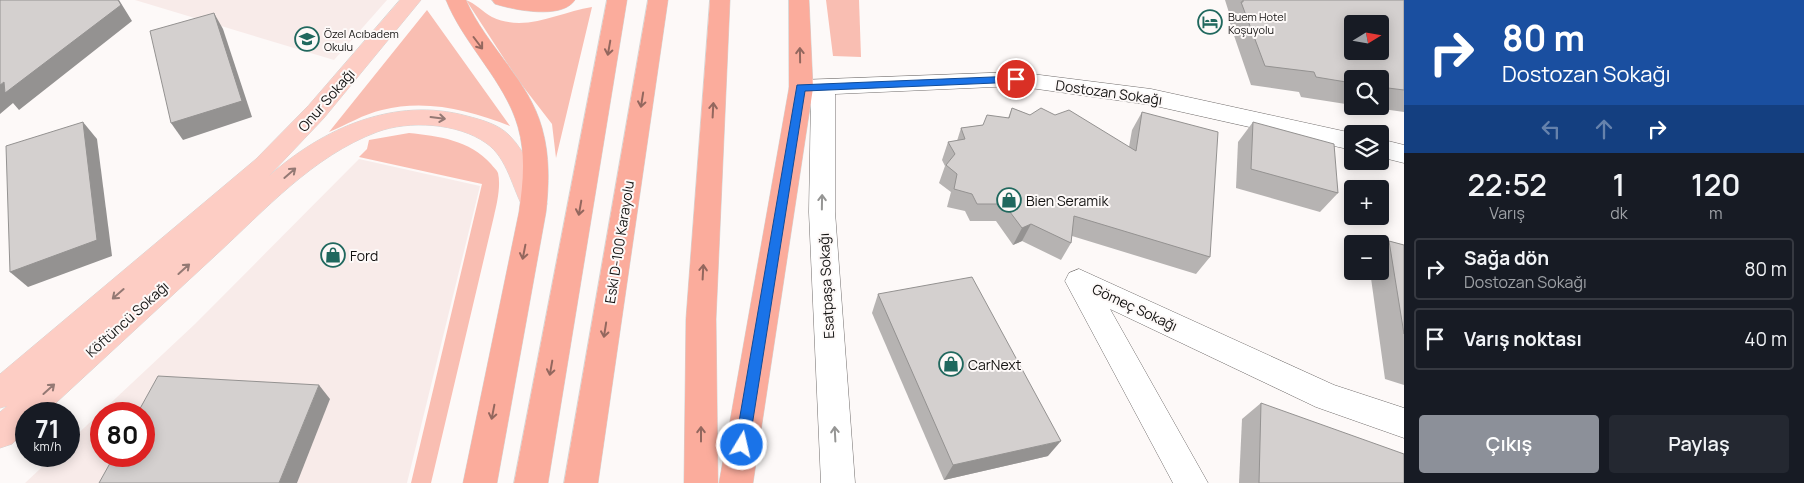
<!DOCTYPE html>
<html lang="tr">
<head>
<meta charset="utf-8">
<style>
  body { margin:0; font-family:Manrope,sans-serif; background:#242831; color:#f1f3f6; height:100vh; display:flex; flex-direction:column; font-size:19px; white-space:nowrap }
  * { box-sizing:border-box; margin:0 }
  p { font-size:16px; color:#9ea1a6 }
  .icon { flex:none; width:28px; height:28px; fill:none; stroke:currentColor; stroke-width:2; stroke-linecap:round; stroke-linejoin:round }
  .map { position:relative; flex:1; overflow:hidden }
  .sheet { display:flex; flex-direction:column; background:#171b24; width:400px }
  .sheet>* { flex:none }
  .banner { background:#1a4fa0; color:#fff; overflow:hidden }
  .needle { width:32px; rotate:79deg }
  .controls { position:absolute; left:1344px; top:15px; display:grid; gap:10px }
  .controls a { display:grid; place-items:center; width:45px; height:45px; border-radius:5px; background:#171b24; box-shadow:0 2px 12px #0003; font-size:25px }
  .speed { position:absolute; left:15px; top:402px; display:flex; gap:10px; font-size:25px; font-weight:700; text-align:center }
  .speed>* { display:grid; place-content:center; width:65px; height:65px; border-radius:50%; background:#171b24; box-shadow:0 2px 12px #0003; line-height:1 }
  .speed small { font-size:12px; font-weight:400 }
  .speed .limit { border:8px solid #d22; background:#fff; color:#111 }
  .pin { position:absolute; display:grid; place-items:center; width:42px; height:42px; color:#fff; margin:-21px; border:2px solid #fff; border-radius:50%; box-shadow:0 1px 5px #0007 }
  .me { position:absolute; width:55px; margin:-28px; rotate:9deg; stroke-linejoin:round; filter:drop-shadow(0 0 4px #0008) }
  .turn { display:flex; align-items:center; gap:18px; height:105px; padding:0 15px; font-size:22px }
  .turn .icon { width:65px; height:65px; stroke-width:2.5 }
  .turn b { display:block; font-size:35px; line-height:42px }
  .lanes { display:flex; align-items:center; height:48px; padding:0 15px; background:#0003; justify-content:center; gap:25px; direction:ltr }
  .lanes .off { opacity:.35 }
  .eta { display:flex; justify-content:space-evenly; align-items:center; height:85px; text-align:center }
  .eta b { font-size:30px; font-weight:600; line-height:35px }
  .action { display:flex; gap:10px; margin-top:auto; padding:10px 15px }
  .action a { flex:1; height:58px; border-radius:5px; background:#8c9099; color:#fff; font-size:20px; font-weight:600; line-height:58px; text-align:center }
  .action a+a { background:#242831; color:#f1f3f6 }
  ul { padding:0; list-style:none }
  li { display:flex; align-items:center; gap:15px; height:62px; margin:0 10px 8px; padding:0 5px; border:2px solid #363941; border-radius:5px }
  li div { flex:1 }
  li b { display:block; font-size:19px }
  li em { font-style:normal }
  main { display:flex; flex:1; min-height:0 }
  .map>svg:first-child { display:block }
  .built { fill:#f8ebe9; fill-rule:evenodd }
  .green { fill:#f9beb2 }
  .lines { fill:none; stroke-linecap:round; stroke-linejoin:round }
  .minor-casing { stroke:#736f6e; stroke-width:1 }
  .major-casing { stroke:#d5d5d4; stroke-width:1 }
  .highway-casing { stroke:#d5d5d4; stroke-width:1 }
  .minor { fill:#fff; fill-rule:evenodd }
  .major { fill:#fdcdc4; fill-rule:evenodd }
  .highway { fill:#fbac9c; fill-rule:evenodd }
  .wall { fill:#b6b3b2 }
  .shaded-wall { fill:#949291 }
  .building { fill:#d4d0cf; stroke:#949291; fill-rule:evenodd }
  .oneway { stroke:#93675e }
  .oneway2 { stroke:#947974 }
  .oneway3 { stroke:#959594 }
  .route { fill:#1a73e8; stroke:#114b97 }
  .labels { text-anchor:middle; dominant-baseline:central; stroke-width:4; stroke-linejoin:round; paint-order:stroke }
  .far-poi-label { font-size:11px; fill:#141312; stroke:#fdf9f8; text-anchor:start }
  .street-label { font-size:14px; fill:#141312; stroke:#fdf9f8 }
  .poi-label { font-size:14px; fill:#141312; stroke:#fdf9f8; text-anchor:start }
</style>
</head>
<body>
<main>
<div class="map">
<svg width="1404" height="483" viewBox="0 0 1404 483">
  <rect width="100%" height="100%" fill="#fdf9f8"/>
  <!-- built -->
  <g class="built">
    <path d="M135 0H387L334 60Z"/>
    <path d="M359 159 480 186 407 483H25L54 456H69V442L195 324ZM101 414H144V456H101Z"/>
  </g>
  <!-- green -->
  <g class="green">
    <path d="M466 0C475 3 483 12 492 17 526 33 559 12 592 7L556 158 552 124 518 80Z"/>
    <path d="M826 0H859L861 57 833 56Z"/>
    <path d="M427 10 510 126C469 110 426 99 382 110 364 114 346 125 329 132Z"/>
    <path d="M409 133C438 136 470 140 491 164 493 167 497 170 498 173 501 186 497 203 494 216L431 483H411L482 184 359 157 367 149 369 140Z"/>
  </g>
  <g class="lines">
    <!-- minor casing -->
    <g class="minor-casing">
      <g id="minor">
        <path d="M1016 72 1151 89 1352 133V150L1151 105 1016 86 835 94V212L855 483H821L809 212 811 95 793 93 789 88 793 83 801 80Z"/>
        <path d="M1380 139 1404 145V163L1380 157Z"/>
        <path d="M1079 269 1334 385 1404 408V438L1316 407 1110 309 1208 483H1173L1065 281 1069 273Z"/>
      </g>
    </g>
    <!-- major casing -->
    <g class="major-casing">
      <path id="major" d="M400 0H421L324 118 269 176C323 128 395 96 467 116 482 120 498 124 509 135 527 153 537 181 547 204L543 211 534 214 525 211C512 189 508 158 486 143 458 123 409 120 377 132 313 156 265 210 216 255 159 308 101 361 44 414H26V430L12 444 0 448V412L7 406 0 408V374L256 159 308 106Z"/>
    </g>
    <!-- highway casing -->
    <g class="highway-casing">
      <g id="highway">
        <path d="M446 0H466C486 46 529 80 542 128 550 156 549 184 546 212L497 483H463L519 212C523 184 526 155 518 127 505 81 464 45 446 0Z"/>
        <path d="M492 0H575C562 20 514 10 495 4Z"/>
        <path d="M607 0H627L548 483H514Z"/>
        <path d="M648 0H668L598 483H564Z"/>
        <path d="M710 0H730L716 319 718 483H684L686 319Z"/>
        <path d="M789 0H809L813 88 753 483H719L789 88Z"/>
      </g>
    </g>
    <!-- minor -->
    <use href="#minor" class="minor"/>
    <!-- major -->
    <use href="#major" class="major"/>
    <!-- highway -->
    <use href="#highway" class="highway"/>
  </g>
  <!-- wall -->
  <g class="wall">
    <path d="M1225 0H1404V112L1362 106H1380V79H1352V105L1301 97 1299 92 1251 85 1229 21 1231 19Z"/>
    <path d="M1012 108 1030 115H1055L1129 147 1132 130 1142 112 1210 257 1196 274 1072 236 1071 243 1061 260 1022 241 1013 245 996 221H970L965 211 947 207 951 192 939 183 945 166 942 160 948 142 957 141 961 128 983 125 1008 118Z"/>
    <path d="M1253 122 1338 193 1320 212 1236 188 1238 142Z"/>
    <path d="M1389 241 1404 245V385L1385 379 1370 271H1380V250Z"/>
    <path d="M878 294 1048 456 944 480 872 313Z"/>
    <path d="M1261 403 1404 483H1239L1242 419Z"/>
  </g>
  <!-- shaded-wall -->
  <g class="shaded-wall">
    <path d="M118 0H119L132 21 19 110 13 103 0 114V85Z"/>
    <path d="M214 13 223 29 252 117 183 140 171 123Z"/>
    <path d="M83 122 97 139 112 256 28 287 10 272Z"/>
    <path d="M1031 224 1022 241 1013 245 1022 228Z"/>
    <path d="M319 385 330 399 297 483H279Z"/>
    <path d="M1061 441 1048 456 944 480 953 465Z"/>
  </g>
  <!-- building -->
  <g class="building">
    <path d="M0 0H118L121 5 5 93 4 82 0 85Z"/>
    <path d="M1243 0H1404V90L1380 87V79H1352V83L1316 77 1314 72 1265 66 1241 2H1243ZM1352 24H1380V51H1352Z"/>
    <path d="M214 13 242 101 171 123 150 31Z"/>
    <path d="M1012 108 1030 115 1041 108 1055 115 1069 110 1136 151 1142 112 1218 132 1210 257 1074 216 1071 243 1031 224 1022 228 1004 204H977L972 194 954 189 957 174 946 165 955 154 948 142 965 139 961 128 983 125 987 115 1009 118Z"/>
    <path d="M83 122 97 240 10 272 6 146Z"/>
    <path d="M1253 122 1334 144 1338 193 1251 169Z"/>
    <path d="M1389 241 1404 245V334Z"/>
    <path d="M972 277 1061 441 953 465 878 294Z"/>
    <path d="M158 376 319 385 279 483H99L114 456H144V414H137Z"/>
    <path d="M1261 403 1404 454V483H1259Z"/>
  </g>
  <!-- one-way arrows -->
  <defs><path id="oneway-shaft" d="M-6 0H5M1.5-3L5.5 0L1.5 3" fill="none" stroke-width="1.6" stroke-linecap="round" stroke-linejoin="round" transform="scale(1.25)"/></defs>
  <g class="oneway">
    <use href="#oneway-shaft" transform="translate(478 43) rotate(53)"/>
    <use href="#oneway-shaft" transform="translate(609 48) rotate(100)"/>
    <use href="#oneway-shaft" transform="translate(800 55) rotate(-91)"/>
    <use href="#oneway-shaft" transform="translate(642 100) rotate(99)"/>
    <use href="#oneway-shaft" transform="translate(713 110) rotate(-87)"/>
    <use href="#oneway-shaft" transform="translate(580 208) rotate(100)"/>
    <use href="#oneway-shaft" transform="translate(524 252) rotate(101)"/>
    <use href="#oneway-shaft" transform="translate(703 272) rotate(-87)"/>
    <use href="#oneway-shaft" transform="translate(605 330) rotate(99)"/>
    <use href="#oneway-shaft" transform="translate(551 368) rotate(100)"/>
    <use href="#oneway-shaft" transform="translate(493 412) rotate(101)"/>
    <use href="#oneway-shaft" transform="translate(701 434) rotate(-90)"/>
  </g>
  <g class="oneway2">
    <use href="#oneway-shaft" transform="translate(438 118) rotate(7)"/>
    <use href="#oneway-shaft" transform="translate(290 173) rotate(-41)"/>
    <use href="#oneway-shaft" transform="translate(184 269) rotate(-42)"/>
    <use href="#oneway-shaft" transform="translate(118 294) rotate(139)"/>
    <use href="#oneway-shaft" transform="translate(49 389) rotate(-42)"/>
  </g>
  <g class="oneway3">
    <use href="#oneway-shaft" transform="translate(822 202) rotate(-89)"/>
    <use href="#oneway-shaft" transform="translate(835 434) rotate(-93)"/>
  </g>
  <!-- route -->
  <path class="route" d="M1016 76 1019 77V82L805 91 749 445 747 450 742 452 738 450 735 445 797 85Z"/>
  <!-- icons -->
  <defs>
    <g id="hotel-ring" transform="scale(1.25)"><circle r="9.5" fill="#fdf9f8" stroke="#20685e" stroke-width="1.5"/><path d="M-6-4.5h1.5V1H6V5H4.5V3h-9V5H-6ZM-4 0a1.8 1.8 0 1 1 3.6 0ZM.5 0V-2.5h3Q6-2.5 6 0Z" fill="#20685e"/></g>
    <g id="school-ring" transform="scale(1.25)"><circle r="9.5" fill="#fdf9f8" stroke="#20685e" stroke-width="1.5"/><path d="M0-5L7-2L0 1L-7-2ZM-4 1L0 2.5L4 1V4Q0 6-4 4Z" fill="#20685e"/></g>
    <g id="shop-ring" transform="scale(1.25)"><circle r="9.5" fill="#fdf9f8" stroke="#20685e" stroke-width="1.5"/><path d="M-5-2.5h2.3a2.7 3.5 0 0 1 5.4 0H5L5.5 6h-11ZM-1.5-2.5h3a1.5 2.3 0 0 0-3 0Z" fill="#20685e"/></g>
  </defs>
  <g fill-rule="evenodd">
    <use href="#hotel-ring" x="1210" y="22"/>
    <use href="#school-ring" x="307" y="39"/>
    <use href="#shop-ring" x="1009" y="200"/>
    <use href="#shop-ring" x="333" y="255"/>
    <use href="#shop-ring" x="951" y="364"/>
  </g>
  <g class="labels">
    <!-- far-poi labels -->
    <g class="far-poi-label">
      <text x="1228" y="16">Buem Hotel<tspan x="1228" dy="13">Koşuyolu</tspan></text>
      <text x="324" y="33">Özel Acıbadem<tspan x="324" dy="13">Okulu</tspan></text>
    </g>
    <!-- street labels -->
    <g class="street-label">
      <text transform="translate(1109 92) rotate(8)">Dostozan Sokağı</text>
      <text transform="translate(326 100) rotate(-49)">Onur Sokağı</text>
      <text transform="translate(619 242) rotate(-81)">Eski D-100 Karayolu</text>
      <text transform="translate(826 286) rotate(-93)">Esatpaşa Sokağı</text>
      <text transform="translate(1135 307) rotate(25)">Gömeç Sokağı</text>
      <text transform="translate(127 319) rotate(-42)">Köftüncü Sokağı</text>
    </g>
    <!-- poi labels -->
    <g class="poi-label">
      <text x="1026" y="200">Bien Seramik</text>
      <text x="350" y="255">Ford</text>
      <text x="968" y="364">CarNext</text>
    </g>
  </g>
</svg>
<div class="controls">
<a><svg class="needle" viewBox="-14 -14 28 28"><path d="M0-13l5 13h-10z" fill="#e53935"/><path d="M0 13l5-13h-10z" fill="#9ea1a6"/></svg></a>
<a><svg class="icon" aria-label="search" viewBox="0 0 24 24"><circle cx="10" cy="10" r="6"/><path d="M15 15l6 6"/></svg></a>
<a><svg class="icon" aria-label="layers" viewBox="0 0 24 24"><path d="M12 4l9 5-9 5-9-5zM3 14l9 5 9-5"/></svg></a>
<a>+</a>
<a>−</a>
</div>
<div class="speed"><div>71<small>km/h</small></div><div class="limit">80</div></div>
<div class="pin" style="left:1016px;top:79px;background:#d93025"><svg class="icon" aria-label="arrive" viewBox="0 0 24 24"><path d="M6 21V4h12l-3 4 3 4H6"/></svg></div>
<svg class="me" style="left:742px;top:445px" viewBox="-20 -20 40 40"><circle r="17" fill="#1a73e8" stroke="#fff" stroke-width="3"/><path d="M0-11L8 9 0 5-8 9z" fill="#fff"/></svg>
</div>
<section class="sheet">
<div class="banner">
<div class="turn"><svg class="icon" aria-label="right" viewBox="0 0 24 24"><path d="M7 20v-9h11M14 6l5 5-5 5"/></svg><div><b>80 m</b>Dostozan Sokağı</div></div>
<div class="lanes"><svg class="icon off" aria-label="left" viewBox="0 0 24 24"><path d="M17 20v-9H6M10 6l-5 5 5 5"/></svg><svg class="icon off" aria-label="ahead" viewBox="0 0 24 24"><path d="M12 20V5M6 11l6-6 6 6"/></svg><svg class="icon" aria-label="right" viewBox="0 0 24 24"><path d="M7 20v-9h11M14 6l5 5-5 5"/></svg></div>
</div>
<div class="eta">
<div><b>22:52</b><p>Varış</p></div>
<div><b>1</b><p>dk</p></div>
<div><b>120</b><p>m</p></div>
</div>
<ul>
<li><svg class="icon" aria-label="right" viewBox="0 0 24 24"><path d="M7 20v-9h11M14 6l5 5-5 5"/></svg><div><b>Sağa dön</b><p>Dostozan Sokağı</p></div><em>80 m</em></li>
<li><svg class="icon" aria-label="arrive" viewBox="0 0 24 24"><path d="M6 21V4h12l-3 4 3 4H6"/></svg><div><b>Varış noktası</b></div><em>40 m</em></li>
</ul>
<div class="action"><a>Çıkış</a><a>Paylaş</a></div>
</section>
</main>
</body>
</html>
